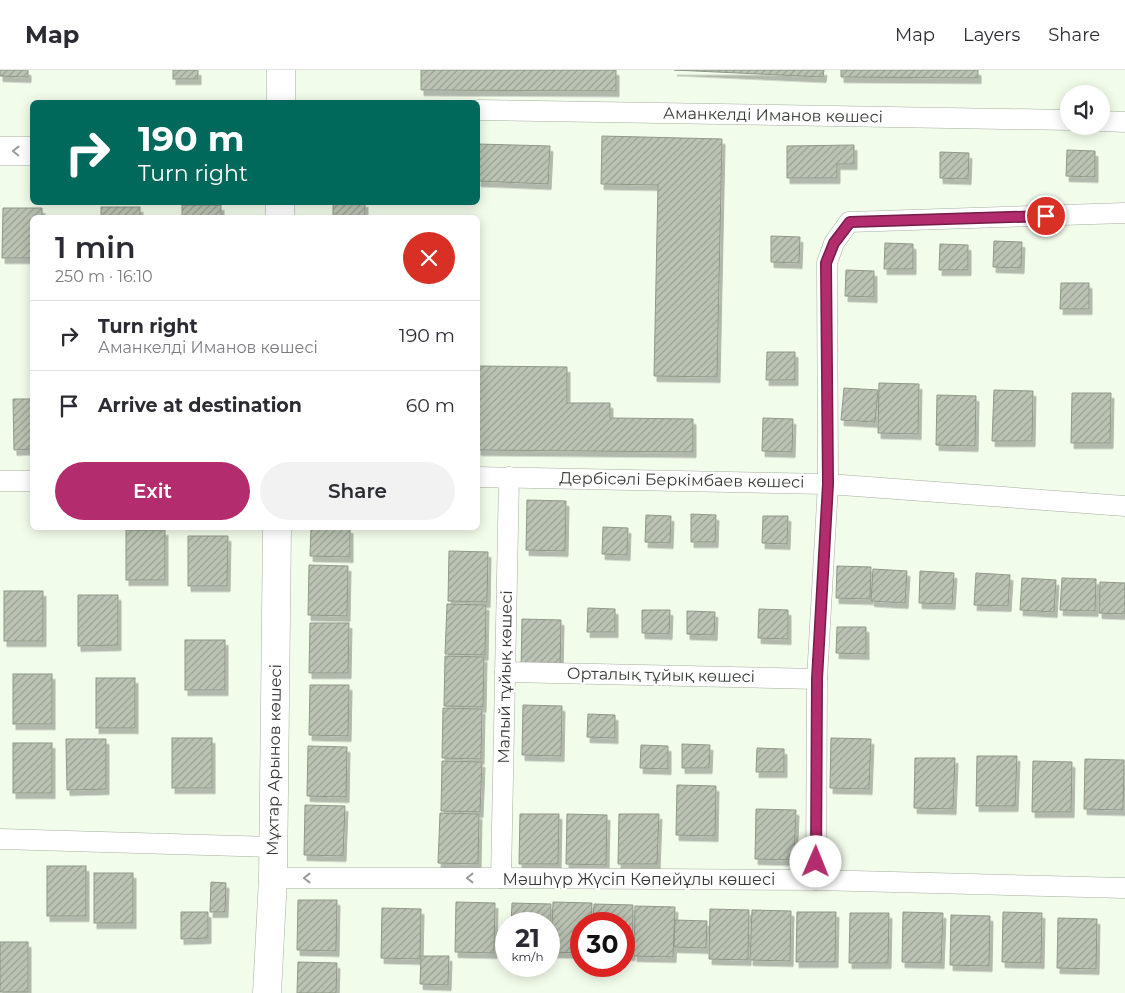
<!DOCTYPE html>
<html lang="en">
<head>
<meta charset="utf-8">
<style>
  body { margin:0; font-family:Montserrat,sans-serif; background:#f2f2f3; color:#2b2b33; height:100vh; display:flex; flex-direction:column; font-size:19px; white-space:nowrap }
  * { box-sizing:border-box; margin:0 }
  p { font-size:16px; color:#7c7c81 }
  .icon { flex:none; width:28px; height:28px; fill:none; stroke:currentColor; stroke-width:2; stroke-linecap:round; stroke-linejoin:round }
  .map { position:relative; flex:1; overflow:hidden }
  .panel { position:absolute; left:30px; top:145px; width:450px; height:315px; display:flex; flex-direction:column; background:#fff; border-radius:8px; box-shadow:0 2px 12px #0003 }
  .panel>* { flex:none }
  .guide { position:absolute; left:30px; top:30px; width:450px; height:105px; border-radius:8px; box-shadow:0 2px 12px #0003; background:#00695c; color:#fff; overflow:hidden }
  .controls { position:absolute; left:1060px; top:15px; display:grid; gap:10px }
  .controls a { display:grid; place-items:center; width:50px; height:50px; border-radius:50%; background:#fff; box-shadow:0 2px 12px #0003; font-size:25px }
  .speed { position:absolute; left:495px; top:842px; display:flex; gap:10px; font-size:25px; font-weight:700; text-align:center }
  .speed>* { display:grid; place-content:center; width:65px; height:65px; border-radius:50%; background:#fff; box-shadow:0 2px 12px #0003; line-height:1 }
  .speed small { font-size:12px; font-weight:400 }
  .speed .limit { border:8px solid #d22; background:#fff; color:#111 }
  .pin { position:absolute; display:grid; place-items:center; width:42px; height:42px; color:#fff; margin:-21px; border:2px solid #fff; border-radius:50%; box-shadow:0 1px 5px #0007 }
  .me { position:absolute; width:55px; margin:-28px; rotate:1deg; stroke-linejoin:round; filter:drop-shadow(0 0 4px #0008) }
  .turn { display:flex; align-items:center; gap:18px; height:105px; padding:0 25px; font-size:22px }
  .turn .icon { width:65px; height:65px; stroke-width:2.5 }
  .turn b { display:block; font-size:35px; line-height:42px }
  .round { display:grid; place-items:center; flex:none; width:52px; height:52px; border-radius:26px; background:#f2f2f3 }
  .head { display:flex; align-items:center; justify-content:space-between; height:85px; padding:0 25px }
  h1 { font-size:30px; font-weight:600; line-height:38px }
  .button { display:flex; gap:10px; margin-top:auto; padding:10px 25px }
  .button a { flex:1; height:58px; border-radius:30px; background:#b32c6e; color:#fff; font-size:20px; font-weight:600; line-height:58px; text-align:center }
  .button a+a { background:#f2f2f3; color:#2b2b33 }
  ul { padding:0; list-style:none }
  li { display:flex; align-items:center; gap:15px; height:70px; padding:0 25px; border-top:1px solid #e1e1e2 }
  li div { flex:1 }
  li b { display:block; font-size:19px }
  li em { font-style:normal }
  header { display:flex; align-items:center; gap:30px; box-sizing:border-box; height:70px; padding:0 25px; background:#fff; border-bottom:1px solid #e1e1e2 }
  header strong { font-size:24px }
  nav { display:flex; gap:28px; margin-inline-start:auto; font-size:18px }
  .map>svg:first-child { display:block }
  .building { fill:url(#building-hatch); stroke:#909889; filter:url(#shadow) }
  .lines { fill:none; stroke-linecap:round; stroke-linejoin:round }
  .minor-casing { stroke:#a6ae9f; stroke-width:21 }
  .secondary-casing { stroke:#a6ae9f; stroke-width:29 }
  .minor { stroke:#fff; stroke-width:20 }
  .secondary { stroke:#fff; stroke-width:28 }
  .oneway { stroke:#9a9c9a }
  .route-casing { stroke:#741d48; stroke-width:12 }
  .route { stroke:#b32c6e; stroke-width:9 }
  .labels { text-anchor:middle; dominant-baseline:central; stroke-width:4.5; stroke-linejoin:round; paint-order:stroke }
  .street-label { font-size:16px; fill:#363a34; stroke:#fff }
</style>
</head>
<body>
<header>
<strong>Map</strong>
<nav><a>Map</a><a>Layers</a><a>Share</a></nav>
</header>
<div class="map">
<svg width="1125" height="923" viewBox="0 0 1125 923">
  <defs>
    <pattern id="building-hatch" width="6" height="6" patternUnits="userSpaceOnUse" patternTransform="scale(1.25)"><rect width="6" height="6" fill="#bbc4b4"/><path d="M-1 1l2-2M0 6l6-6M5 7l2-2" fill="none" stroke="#99a093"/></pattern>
    <filter id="shadow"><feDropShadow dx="3" dy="5.5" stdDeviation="0" flood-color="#0004"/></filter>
  </defs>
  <rect width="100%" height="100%" fill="#f2fceb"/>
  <!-- building -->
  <g class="building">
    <path d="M0 0H28V7L0 6Z"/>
    <rect x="173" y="0" width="25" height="9"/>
    <path d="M421 0H616V21L421 20Z"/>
    <path d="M674 0H824L823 7Z"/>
    <path d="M841 0H978V8L841 7Z"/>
    <path d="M602 66 722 69 717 307 654 306 658 115 601 114Z"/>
    <path d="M478 74 550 76 548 114 478 111Z"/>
    <path d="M854 75V94H837V108H787V76Z"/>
    <path d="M1067 80 1095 81V107L1066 106Z"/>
    <path d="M940 82 969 83 968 109 940 108Z"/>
    <rect x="333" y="132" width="32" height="16"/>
    <rect x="182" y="135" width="39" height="13"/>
    <rect x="101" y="137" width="39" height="11"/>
    <path d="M3 138H42V148H32V188H2Z"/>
    <path d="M771 166 800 167 799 193 771 192Z"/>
    <path d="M994 171 1022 172 1021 198 993 197Z"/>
    <path d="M885 173 913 174V199H884Z"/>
    <path d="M940 174 968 175V200H939Z"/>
    <path d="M846 200 874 201V227L845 226Z"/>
    <path d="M1061 213H1089V239H1060Z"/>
    <path d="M767 282H795V310H766Z"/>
    <path d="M478 296 567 297V333H610V348L693 349V382L478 380Z"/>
    <path d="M879 313 919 314 918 364 878 363Z"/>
    <path d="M844 318 878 320 875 352 841 350Z"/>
    <path d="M994 320 1033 321 1032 371H992Z"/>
    <path d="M1072 323H1111L1110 373H1071Z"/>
    <path d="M937 325 976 326 975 376 936 375Z"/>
    <path d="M13 329H32V379L14 380Z"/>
    <path d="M763 348 793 349 792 382 762 381Z"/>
    <path d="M527 430 566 431 565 481 526 480Z"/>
    <path d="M691 444 716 445 715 472H691Z"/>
    <path d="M646 445 671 446 670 473 645 472Z"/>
    <path d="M763 446H788L787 474 762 473Z"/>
    <path d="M603 457 628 458 627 485 602 484Z"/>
    <path d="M311 458H350V487L310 486Z"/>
    <rect x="126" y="460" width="39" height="50"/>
    <path d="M188 466H228L227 516H188Z"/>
    <path d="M449 481 488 482 487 532 448 531Z"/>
    <path d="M309 495 348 496 347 546 308 545Z"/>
    <path d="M837 496 871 497 870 529 836 528Z"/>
    <path d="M873 499 907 501 905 533 871 531Z"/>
    <path d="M920 501 954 503 952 534 919 533Z"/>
    <path d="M976 503 1010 505 1008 536 974 535Z"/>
    <path d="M1022 508 1056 510 1054 542 1020 540Z"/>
    <path d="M1062 508 1096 509 1095 541 1060 540Z"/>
    <path d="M1100 512 1125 513V544L1099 543Z"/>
    <rect x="4" y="521" width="39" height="50"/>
    <path d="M78 525H118V575L78 576Z"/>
    <path d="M447 534 486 535 485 585 445 584Z"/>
    <path d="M588 538 615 539V562H587Z"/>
    <path d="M759 539 788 540V569L758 568Z"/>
    <path d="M642 540H670L669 564 642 563Z"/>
    <path d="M687 541 715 542 714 565 687 564Z"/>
    <path d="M522 549 561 550 560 600 521 599Z"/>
    <path d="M310 553H349L348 603H309Z"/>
    <path d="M837 557H866V584L836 583Z"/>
    <rect x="185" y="570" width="40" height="50"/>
    <path d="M445 586 484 587 483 637 444 636Z"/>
    <rect x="13" y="604" width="39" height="50"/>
    <rect x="96" y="608" width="39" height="50"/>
    <path d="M310 615H349L348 666 309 665Z"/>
    <path d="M523 635 562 636 561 686 522 685Z"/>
    <path d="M443 638 482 639 481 689 442 688Z"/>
    <path d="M588 644 615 645V668L587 667Z"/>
    <rect x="172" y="668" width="40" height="50"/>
    <path d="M831 668 871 669 869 719 830 718Z"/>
    <path d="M66 669H106V719L67 720Z"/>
    <rect x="13" y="673" width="39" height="50"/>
    <path d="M682 674 710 675 709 698H682Z"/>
    <path d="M641 675 668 676V699L640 698Z"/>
    <path d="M308 676 347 677 346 727 307 726Z"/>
    <path d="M757 678 784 679V702H756Z"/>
    <path d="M977 686H1017L1015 736H976Z"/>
    <path d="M915 688H955L953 739 914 738Z"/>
    <path d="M1085 689 1124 690 1123 740 1084 739Z"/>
    <path d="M442 691 482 692 480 742 441 741Z"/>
    <path d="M1033 691 1072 692 1071 742H1032Z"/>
    <path d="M677 715 716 716 715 766 676 765Z"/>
    <path d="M305 735 345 736 343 786 304 785Z"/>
    <path d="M756 739 796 740 794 790 755 789Z"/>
    <path d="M440 743 479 744 478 794 438 793Z"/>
    <path d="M520 744H559L558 794H519Z"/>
    <path d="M567 744 607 745 606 795 566 794Z"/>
    <path d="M619 744H659L657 794H618Z"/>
    <rect x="47" y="796" width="39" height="50"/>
    <rect x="94" y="803" width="39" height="50"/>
    <path d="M211 812 226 813 225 842H210Z"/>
    <path d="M298 830H337L336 881 297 880Z"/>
    <path d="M456 832 495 833 494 883 455 882Z"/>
    <path d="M553 832 592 833 591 854H581V883L551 882Z"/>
    <path d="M512 833 551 834 550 885 549 854H511Z"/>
    <path d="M594 834 633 835 632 885H624V854H593Z"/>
    <path d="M635 836 675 837 673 887 634 886Z"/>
    <path d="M382 838 421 839 420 889 381 888Z"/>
    <path d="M710 839 749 840 748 890 709 889Z"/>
    <path d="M752 840 791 841 790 891 750 890Z"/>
    <path d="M181 842H208V868L181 869Z"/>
    <path d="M797 842H836L835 892H796Z"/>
    <path d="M903 842 943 843 941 893 902 892Z"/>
    <path d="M1003 842 1042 843 1041 893 1002 892Z"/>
    <path d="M850 843H889L888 893H849Z"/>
    <path d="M951 845 990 846 989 896 950 895Z"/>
    <path d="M1058 848 1097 849 1096 899 1057 898Z"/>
    <path d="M675 850 707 851 706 878 674 877Z"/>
    <rect x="0" y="872" width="28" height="50"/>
    <path d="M421 886H449L448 915 420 914Z"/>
    <path d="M298 892 337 893 336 923H297Z"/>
  </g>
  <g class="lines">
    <!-- minor casing -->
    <g class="minor-casing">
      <g id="minor">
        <path d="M478 40 1069 50"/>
        <path d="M1101 51 1125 52"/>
        <path d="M478 407 828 414 1125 436"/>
        <path d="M0 411H32"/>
        <path d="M505 602 817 609"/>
        <path d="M0 769 273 777"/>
        <path d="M273 808H501L816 810 1125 818"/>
        <path d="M501 808 509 407"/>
        <path d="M816 810 817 609 828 414 827 193 834 173 849 152 1125 143"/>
      </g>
    </g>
    <!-- secondary casing -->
    <g class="secondary-casing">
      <g id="secondary">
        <path d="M281 32V0"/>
        <path d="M0 81H32"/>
        <path d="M280 148V132"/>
        <path d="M267 923 273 808 277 458"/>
      </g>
    </g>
    <!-- minor -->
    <use href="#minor" class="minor"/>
    <!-- secondary -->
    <use href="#secondary" class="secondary"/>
  </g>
  <!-- one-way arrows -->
  <defs><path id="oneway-chevron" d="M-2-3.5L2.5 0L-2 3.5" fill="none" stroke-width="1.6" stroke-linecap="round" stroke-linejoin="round" transform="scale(1.25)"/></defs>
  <g class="oneway">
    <use href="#oneway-chevron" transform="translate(16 81) rotate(-179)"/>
    <use href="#oneway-chevron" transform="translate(307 808) rotate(180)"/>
    <use href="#oneway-chevron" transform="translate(470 808) rotate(180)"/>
  </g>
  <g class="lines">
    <!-- route casing -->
    <g class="route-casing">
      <path id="route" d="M816 792 817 609 828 414 826 193 834 173 850 152 1046 146"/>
    </g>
    <!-- route -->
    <use href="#route" class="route"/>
  </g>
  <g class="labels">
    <!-- street labels -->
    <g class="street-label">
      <text transform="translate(773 45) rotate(1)">Аманкелді Иманов көшесі</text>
      <text transform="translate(682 410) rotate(1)">Дербісәлі Беркімбаев көшесі</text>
      <text transform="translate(661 605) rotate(1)">Орталық тұйық көшесі</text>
      <text transform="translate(505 607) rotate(-89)">Малый тұйық көшесі</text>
      <text transform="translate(274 690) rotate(-89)">Мұхтар Арынов көшесі</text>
      <text x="639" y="809">Мәшһүр Жүсіп Көпейұлы көшесі</text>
    </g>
  </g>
</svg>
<div class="controls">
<a><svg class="icon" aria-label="sound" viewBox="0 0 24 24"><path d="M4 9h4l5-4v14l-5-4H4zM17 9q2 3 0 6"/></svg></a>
</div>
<div class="speed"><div>21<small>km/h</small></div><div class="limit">30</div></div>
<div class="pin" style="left:1046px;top:146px;background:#d93025"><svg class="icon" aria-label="arrive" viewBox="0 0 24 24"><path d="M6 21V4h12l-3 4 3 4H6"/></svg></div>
<svg class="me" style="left:816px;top:792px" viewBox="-20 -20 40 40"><circle r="19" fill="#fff"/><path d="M0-13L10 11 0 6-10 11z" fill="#b32c6e"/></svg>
<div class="guide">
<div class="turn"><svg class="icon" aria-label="right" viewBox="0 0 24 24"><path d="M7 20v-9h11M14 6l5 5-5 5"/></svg><div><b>190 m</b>Turn right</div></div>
</div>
<section class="panel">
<div class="head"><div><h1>1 min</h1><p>250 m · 16:10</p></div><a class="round" style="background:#d93025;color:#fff"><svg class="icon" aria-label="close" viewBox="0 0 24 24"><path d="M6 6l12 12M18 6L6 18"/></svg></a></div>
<ul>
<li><svg class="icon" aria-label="right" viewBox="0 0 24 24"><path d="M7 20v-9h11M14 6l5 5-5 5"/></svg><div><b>Turn right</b><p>Аманкелді Иманов көшесі</p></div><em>190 m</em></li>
<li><svg class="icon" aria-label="arrive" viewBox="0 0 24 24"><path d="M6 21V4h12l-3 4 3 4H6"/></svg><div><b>Arrive at destination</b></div><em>60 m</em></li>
</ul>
<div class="button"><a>Exit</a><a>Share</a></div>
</section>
</div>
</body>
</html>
